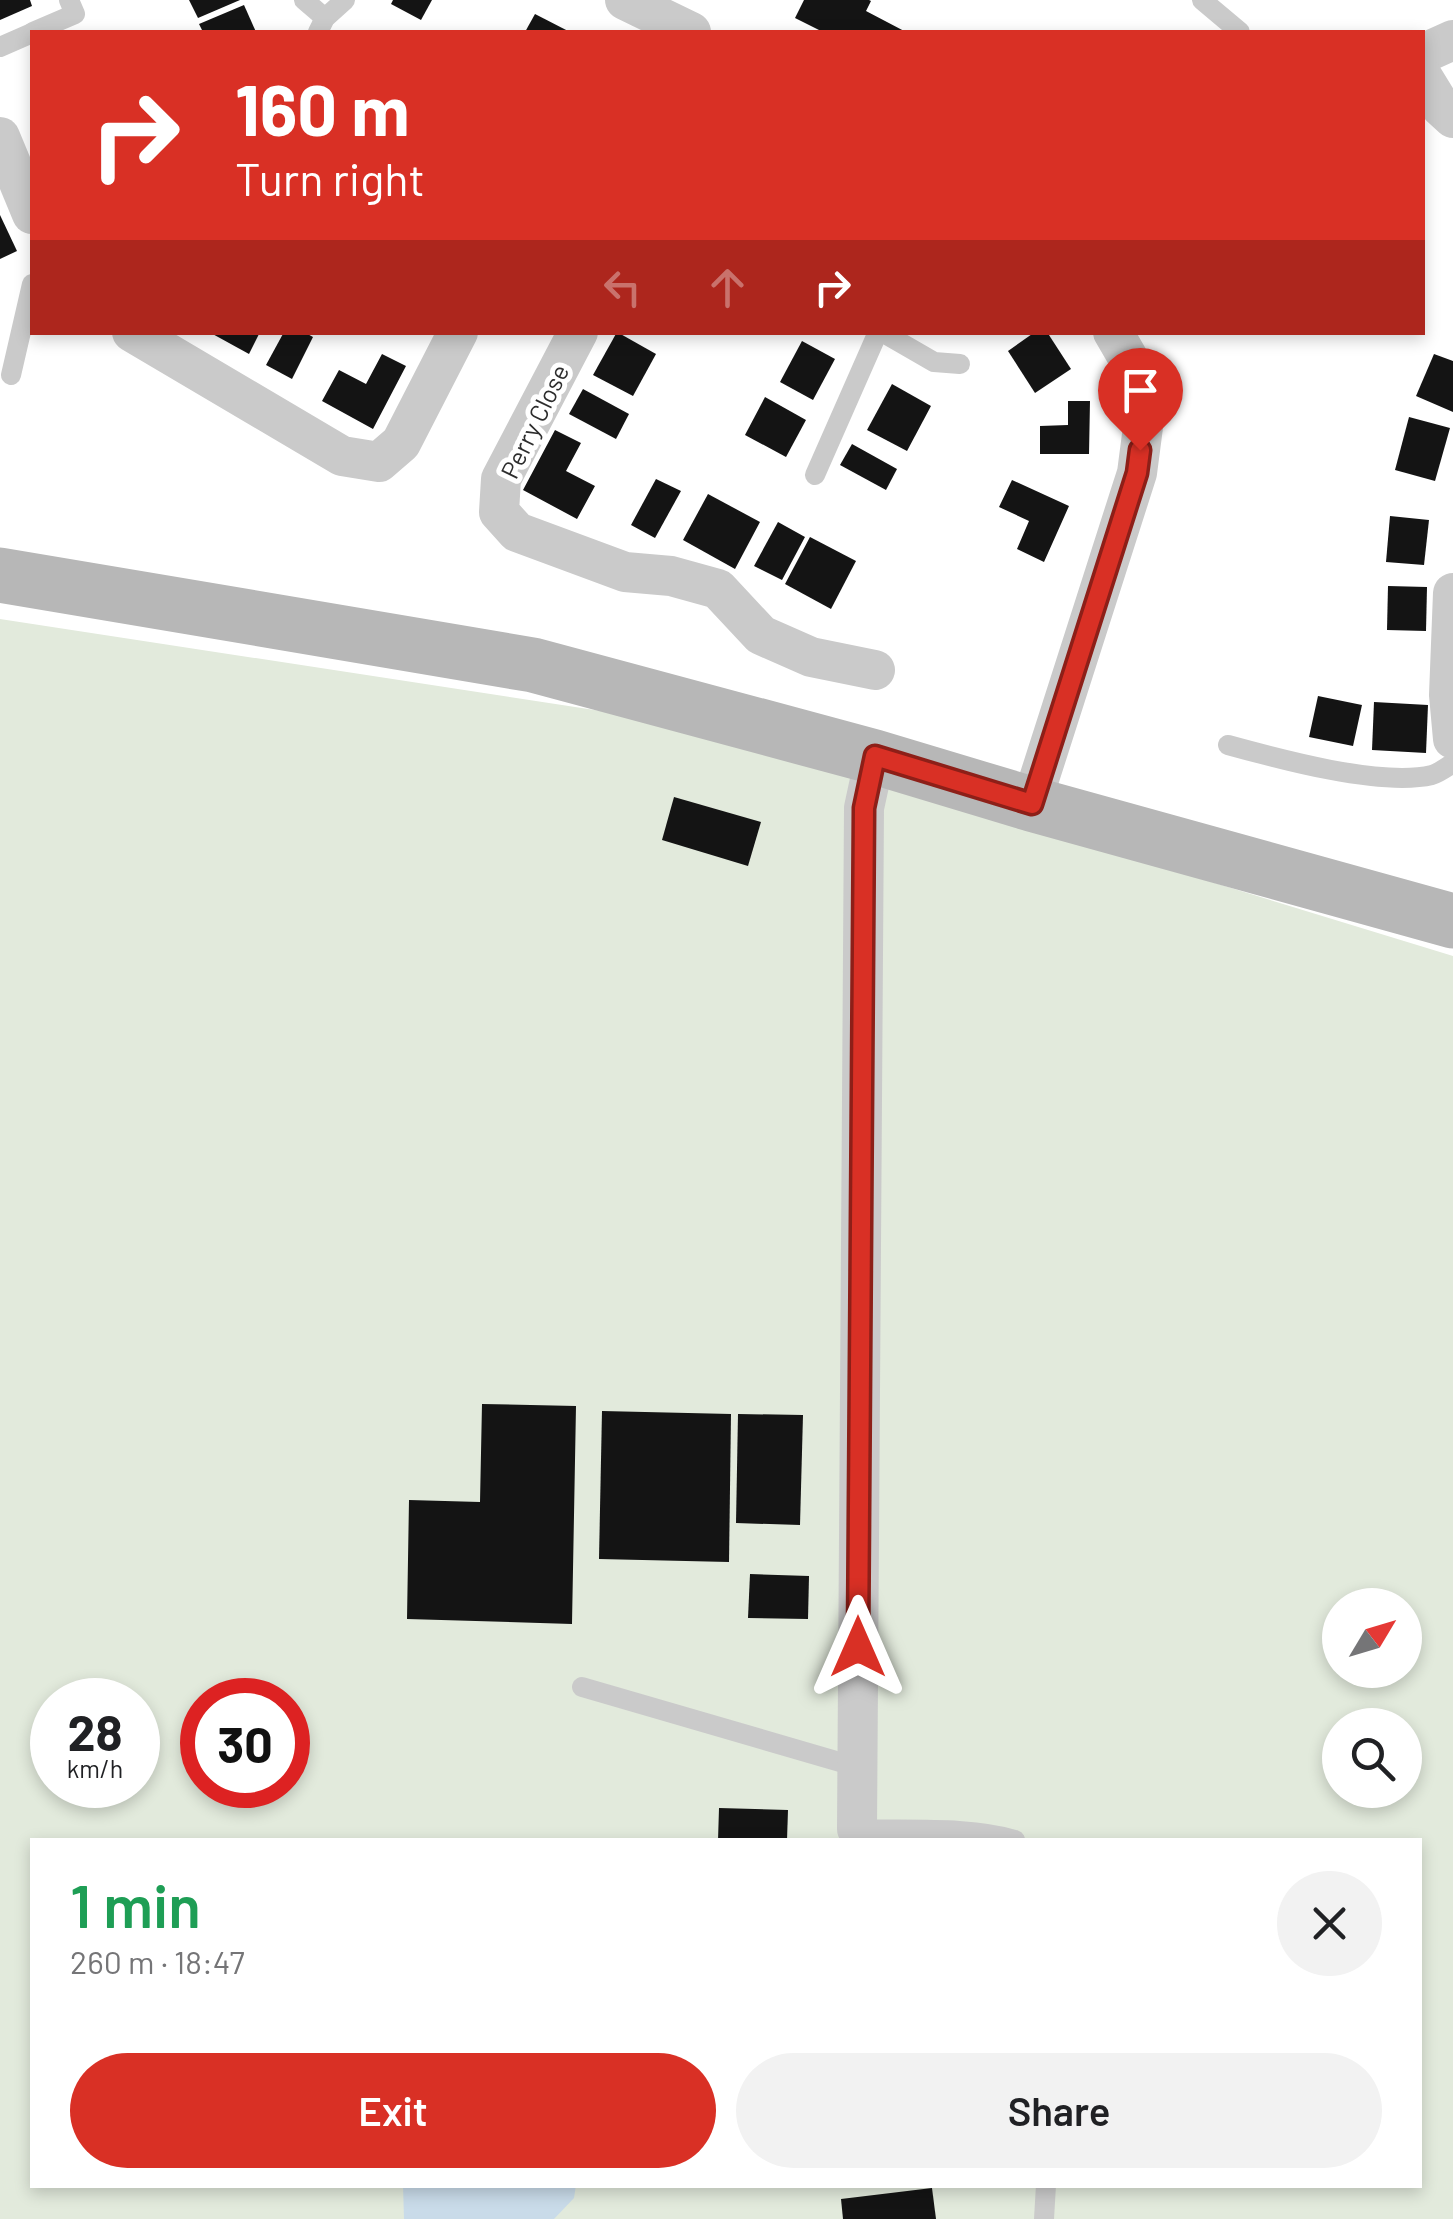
<!DOCTYPE html>
<html lang="en">
<head>
<meta charset="utf-8">
<style>
  body { margin:0; font-family:Barlow,sans-serif; background:#f2f2f2; color:#202124; height:100vh; display:flex; flex-direction:column; font-size:38px; white-space:nowrap }
  * { box-sizing:border-box; margin:0 }
  p { font-size:32px; color:#757577 }
  .icon { flex:none; width:55px; height:55px; fill:none; stroke:currentColor; stroke-width:2; stroke-linecap:round; stroke-linejoin:round }
  .map { position:relative; flex:1; overflow:hidden }
  .panel { position:absolute; left:30px; top:1838px; width:1392px; height:350px; display:flex; flex-direction:column; background:#fff; border-radius:0px; box-shadow:0 5px 15px #0003 }
  .panel>* { flex:none }
  .guide { position:absolute; left:30px; top:30px; width:1395px; height:305px; border-radius:0px; box-shadow:0 5px 15px #0003; background:#d93025; color:#fff; overflow:hidden }
  .needle { width:65px; rotate:52deg }
  .controls { position:absolute; left:1322px; top:1588px; display:grid; gap:20px }
  .controls a { display:grid; place-items:center; width:100px; height:100px; border-radius:50%; background:#fff; box-shadow:0 5px 15px #0003; font-size:50px }
  .speed { position:absolute; left:30px; top:1678px; display:flex; gap:20px; font-size:50px; font-weight:700; text-align:center }
  .speed>* { display:grid; place-content:center; width:130px; height:130px; border-radius:50%; background:#fff; box-shadow:0 5px 15px #0003; line-height:1 }
  .speed small { font-size:25px; font-weight:400 }
  .speed .limit { border:15px solid #d22; background:#fff; color:#111 }
  .pin { position:absolute; display:grid; place-items:center; width:85px; height:85px; color:#fff; margin:-102px -42px; border-radius:50% 50% 50% 0; rotate:-45deg; box-shadow:0 0 10px #0007 }
  .pin .icon { rotate:45deg }
  .me { position:absolute; width:110px; margin:-55px; rotate:0deg; stroke-linejoin:round; filter:drop-shadow(0 0 8px #0008) }
  .turn { display:flex; align-items:center; gap:35px; height:210px; padding:0 40px; font-size:45px }
  .turn .icon { width:130px; height:130px; stroke-width:2.5 }
  .turn b { display:block; font-size:70px; line-height:85px }
  .lanes { display:flex; align-items:center; height:95px; padding:0 40px; background:#0003; justify-content:center; gap:50px; direction:ltr }
  .lanes .off { opacity:.35 }
  .round { display:grid; place-items:center; flex:none; width:105px; height:105px; border-radius:52px; background:#f2f2f2 }
  .summary { display:flex; align-items:center; justify-content:space-between; height:170px; padding:0 40px }
  h1 { font-size:60px; font-weight:600; line-height:75px; color:#1e9e55 }
  .button { display:flex; gap:20px; margin-top:auto; padding:20px 40px }
  .button a { flex:1; height:115px; border-radius:60px; background:#d93025; color:#fff; font-size:40px; font-weight:600; line-height:115px; text-align:center }
  .button a+a { background:#f2f2f2; color:#202124 }
  .map>svg:first-child { display:block }
  .green { fill:#e2eadc; fill-rule:evenodd }
  .water { fill:#c9dbe9 }
  .building { fill:#141414 }
  .lines { fill:none; stroke-linecap:round; stroke-linejoin:round }
  .lane { stroke:#cacaca; stroke-width:20 }
  .street { stroke:#cacaca; stroke-width:40 }
  .secondary { stroke:#b7b7b7; stroke-width:55 }
  .route-casing { stroke:#8d1f18; stroke-width:25 }
  .route { stroke:#d93025; stroke-width:18 }
  .labels { text-anchor:middle; dominant-baseline:central; stroke-width:10; stroke-linejoin:round; paint-order:stroke }
  .street-label { font-size:25px; fill:#2d2d2d; stroke:#fff }
</style>
</head>
<body>
<div class="map">
<svg width="1453" height="2219" viewBox="0 0 1453 2219">
  <rect width="100%" height="100%" fill="#fff"/>
  <!-- green -->
  <path class="green" d="M0 619 706 727 1453 956V2219H0ZM1340 1605H1405V1670H1340ZM52 1700H138V1785H52ZM202 1700H288V1785H202ZM1340 1725H1405V1790H1340ZM32 1840H1420V2185H32Z"/>
  <!-- water -->
  <path class="water" d="M403 2185H576L574 2198 554 2219H404Z"/>
  <!-- building -->
  <g class="building">
    <path d="M0 0H30L32 6 0 20Z"/>
    <path d="M189 0H240L198 18Z"/>
    <path d="M393 0H432L421 20 391 4Z"/>
    <path d="M804 0H869L871 1 866 11 906 32H823L795 18Z"/>
    <path d="M244 5 256 32H203L199 24Z"/>
    <path d="M535 14 570 32H525Z"/>
    <path d="M0 215 17 251 0 259Z"/>
    <path d="M209 332H260L249 354Z"/>
    <path d="M284 332H304L313 337 292 379 266 365Z"/>
    <path d="M617 332 656 354 633 396 593 375Z"/>
    <path d="M1035 332H1047L1071 369 1035 393 1008 351Z"/>
    <path d="M802 341 835 359 813 400 780 382Z"/>
    <path d="M382 354 406 366 373 429 322 401 339 370 366 384Z"/>
    <path d="M1434 354 1453 361V412L1416 396Z"/>
    <path d="M892 384 931 406 907 451 867 430Z"/>
    <path d="M583 389 629 414 616 439 569 414Z"/>
    <path d="M765 397 806 420 786 457 745 435Z"/>
    <path d="M1068 401H1090L1089 454H1040V426L1068 425Z"/>
    <path d="M1409 417 1450 428 1435 481 1395 470Z"/>
    <path d="M555 430 581 443 566 471 595 486 577 519 523 490Z"/>
    <path d="M852 444 897 469 886 490 840 465Z"/>
    <path d="M656 479 681 491 655 538 631 525Z"/>
    <path d="M1012 480 1069 506 1044 562 1017 549 1029 521 999 507Z"/>
    <path d="M708 494 760 522 735 569 683 540Z"/>
    <path d="M1390 516 1429 520 1424 565 1386 562Z"/>
    <path d="M778 522 805 537 782 580 754 566Z"/>
    <path d="M810 537 856 561 831 609 785 584Z"/>
    <path d="M1388 586 1427 587 1426 631 1387 630Z"/>
    <path d="M1318 696 1362 705 1353 746 1309 737Z"/>
    <path d="M1374 702 1428 705 1426 753 1372 750Z"/>
    <path d="M674 797 761 822 748 866 662 840Z"/>
    <path d="M482 1404 576 1406 572 1624 407 1619 409 1500 480 1502Z"/>
    <path d="M602 1411 731 1414 729 1562 599 1559Z"/>
    <path d="M738 1414 803 1415 800 1525 736 1523Z"/>
    <path d="M750 1574 809 1576 808 1619 748 1618Z"/>
    <path d="M719 1808 788 1810 787 1840H718Z"/>
    <path d="M932 2188 936 2219H843L841 2199Z"/>
  </g>
  <g class="lines">
    <!-- lane -->
    <g class="lane">
      <path d="M304 0 325 18"/>
      <path d="M1202 0 1240 32"/>
      <path d="M33 32 75 14 69 0"/>
      <path d="M318 32 325 18 345 0"/>
      <path d="M0 47 32 33"/>
      <path d="M882 332 934 362 960 364"/>
      <path d="M11 375 32 284"/>
      <path d="M815 475 878 332"/>
      <path d="M1228 745C1279 759 1381 787 1432 775 1439 773 1447 767 1453 763"/>
      <path d="M582 1687 857 1767"/>
      <path d="M857 1833V1829C905 1831 969 1826 1015 1840"/>
      <path d="M1044 2219 1046 2185"/>
    </g>
    <!-- street -->
    <g class="street">
      <path d="M625 0 691 32"/>
      <path d="M1422 54 1453 40"/>
      <path d="M1422 76 1441 107 1453 118"/>
      <path d="M0 137 32 214"/>
      <path d="M132 332 342 456 379 462 401 443 458 332"/>
      <path d="M578 332 501 479 499 512 517 532 625 572 671 576 718 589 761 635 811 657 875 670"/>
      <path d="M1453 593 1449 695 1453 739"/>
      <path d="M1031 804 1137 473 1143 427 1135 370 1113 332"/>
      <path d="M857 1829 864 808 875 757"/>
    </g>
    <!-- secondary -->
    <path class="secondary" d="M0 575 533 665 875 757 1031 804 1453 921"/>
  </g>
  <g class="lines">
    <!-- route casing -->
    <g class="route-casing">
      <path id="route" d="M858 1647 864 808 875 756 1032 804 1137 473 1140 450"/>
    </g>
    <!-- route -->
    <use href="#route" class="route"/>
  </g>
  <g class="labels">
    <!-- street labels -->
    <g class="street-label">
      <text transform="translate(534 421) rotate(-64)">Perry Close</text>
    </g>
  </g>
</svg>
<div class="controls">
<a><svg class="needle" viewBox="-14 -14 28 28"><path d="M0-13l5 13h-10z" fill="#e53935"/><path d="M0 13l5-13h-10z" fill="#757577"/></svg></a>
<a><svg class="icon" aria-label="search" viewBox="0 0 24 24"><circle cx="10" cy="10" r="6"/><path d="M15 15l6 6"/></svg></a>
</div>
<div class="speed"><div>28<small>km/h</small></div><div class="limit">30</div></div>
<div class="pin" style="left:1140px;top:450px;background:#d93025"><svg class="icon" aria-label="arrive" viewBox="0 0 24 24"><path d="M6 21V4h12l-3 4 3 4H6"/></svg></div>
<svg class="me" style="left:858px;top:1647px" viewBox="-20 -20 40 40"><path d="M0-17L14 15 0 8-14 15z" fill="#d93025" stroke="#fff" stroke-width="4"/></svg>
<div class="guide">
<div class="turn"><svg class="icon" aria-label="right" viewBox="0 0 24 24"><path d="M7 20v-9h11M14 6l5 5-5 5"/></svg><div><b>160 m</b>Turn right</div></div>
<div class="lanes"><svg class="icon off" aria-label="left" viewBox="0 0 24 24"><path d="M17 20v-9H6M10 6l-5 5 5 5"/></svg><svg class="icon off" aria-label="ahead" viewBox="0 0 24 24"><path d="M12 20V5M6 11l6-6 6 6"/></svg><svg class="icon" aria-label="right" viewBox="0 0 24 24"><path d="M7 20v-9h11M14 6l5 5-5 5"/></svg></div>
</div>
<section class="panel">
<div class="summary"><div><h1>1 min</h1><p>260 m · 18:47</p></div><a class="round"><svg class="icon" aria-label="close" viewBox="0 0 24 24"><path d="M6 6l12 12M18 6L6 18"/></svg></a></div>
<div class="button"><a>Exit</a><a>Share</a></div>
</section>
</div>
</body>
</html>
